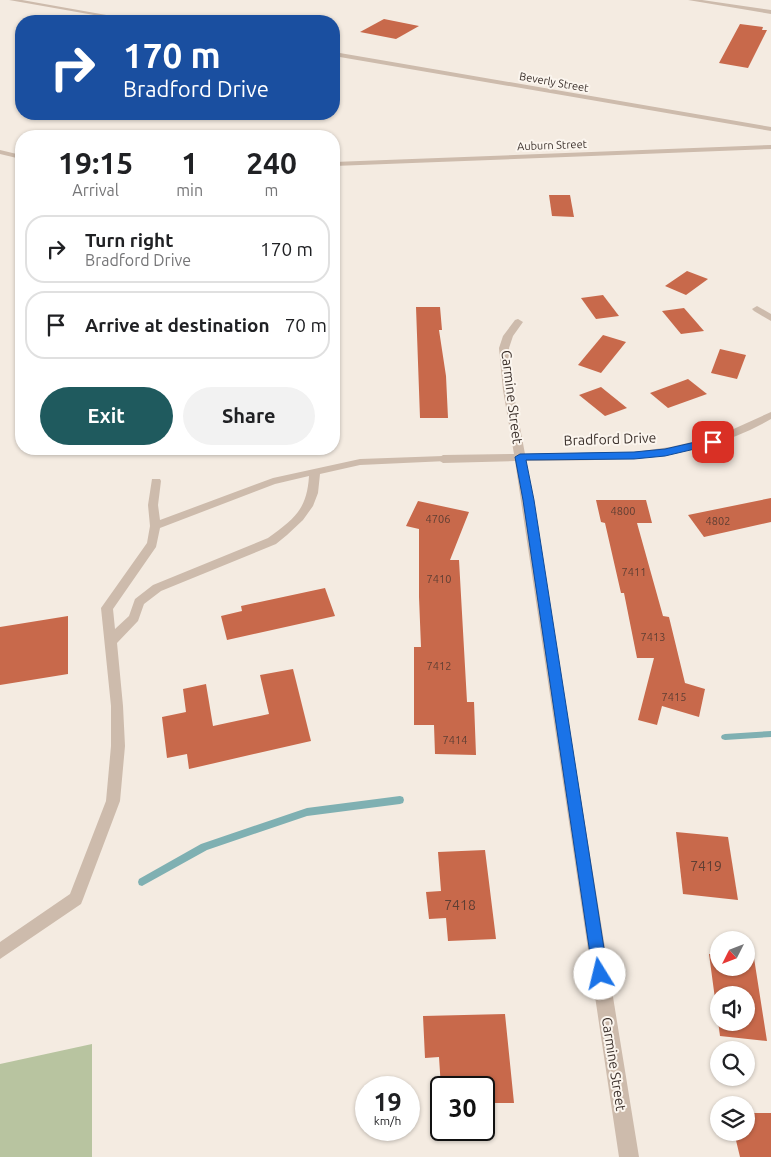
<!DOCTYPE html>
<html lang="en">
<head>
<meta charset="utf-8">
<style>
  body { margin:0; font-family:Ubuntu,sans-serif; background:#f2f2f2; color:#202124; height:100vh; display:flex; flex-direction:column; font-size:19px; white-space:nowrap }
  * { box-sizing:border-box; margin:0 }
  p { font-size:16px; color:#757577 }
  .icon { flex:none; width:28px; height:28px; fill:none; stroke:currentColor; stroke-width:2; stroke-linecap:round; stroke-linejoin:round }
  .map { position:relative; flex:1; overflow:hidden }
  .side { position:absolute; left:15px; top:130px; width:325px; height:325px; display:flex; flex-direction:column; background:#fff; border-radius:20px; box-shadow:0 1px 4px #0004 }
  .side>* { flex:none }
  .banner { position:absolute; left:15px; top:15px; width:325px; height:105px; border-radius:20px; box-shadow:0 1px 4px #0004; background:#1a4fa0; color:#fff; overflow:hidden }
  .needle { width:32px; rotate:228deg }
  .buttons { position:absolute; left:710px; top:931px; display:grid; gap:10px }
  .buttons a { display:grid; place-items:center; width:45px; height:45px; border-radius:50%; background:#fff; box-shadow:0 1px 4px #0004; font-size:25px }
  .speed { position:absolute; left:355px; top:1076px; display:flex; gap:10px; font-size:25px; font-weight:700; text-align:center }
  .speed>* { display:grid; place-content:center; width:65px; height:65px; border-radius:50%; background:#fff; box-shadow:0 1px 4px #0004; line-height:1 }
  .speed small { font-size:12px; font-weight:400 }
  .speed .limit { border:2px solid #111; border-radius:8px; background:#fff; color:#111 }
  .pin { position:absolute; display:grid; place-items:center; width:42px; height:42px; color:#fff; margin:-21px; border-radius:10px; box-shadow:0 2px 8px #0006 }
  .me { position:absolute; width:55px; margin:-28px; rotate:351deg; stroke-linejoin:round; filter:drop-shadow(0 0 4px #0008) }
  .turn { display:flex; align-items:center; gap:18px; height:105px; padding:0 25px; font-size:22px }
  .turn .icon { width:65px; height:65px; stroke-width:2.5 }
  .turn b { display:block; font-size:35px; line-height:42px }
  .eta { display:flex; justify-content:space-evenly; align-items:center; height:85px; text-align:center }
  .eta b { font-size:30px; font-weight:700; line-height:35px }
  .cta { display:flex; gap:10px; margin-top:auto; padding:10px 25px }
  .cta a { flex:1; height:58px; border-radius:30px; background:#1f5a5e; color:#fff; font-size:20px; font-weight:700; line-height:58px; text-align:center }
  .cta a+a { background:#f2f2f2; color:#202124 }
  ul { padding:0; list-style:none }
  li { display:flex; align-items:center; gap:15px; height:68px; margin:0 10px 8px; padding:0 15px; border:2px solid #e0e0e0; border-radius:20px }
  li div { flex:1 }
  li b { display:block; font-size:19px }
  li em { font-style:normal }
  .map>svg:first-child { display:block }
  .green { fill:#b8c4a0 }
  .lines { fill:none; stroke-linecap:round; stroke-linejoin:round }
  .stream { fill:#7fb0b2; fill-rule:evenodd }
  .building { fill:#c8694b; fill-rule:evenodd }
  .service { fill:#cdbbac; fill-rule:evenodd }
  .minor { fill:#cdbbac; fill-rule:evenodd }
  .route { fill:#1a73e8; stroke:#114b97 }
  .labels { text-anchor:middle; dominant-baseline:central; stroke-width:4; stroke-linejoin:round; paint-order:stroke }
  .far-street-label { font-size:11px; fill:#3b302b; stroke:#fbf5ee }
  .number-label { font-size:11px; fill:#5e3e33 }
  .street-label { font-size:14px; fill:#3b302b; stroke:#fbf5ee }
  .near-number-label { font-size:14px; fill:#5e3e33 }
</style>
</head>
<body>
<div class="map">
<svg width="771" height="1157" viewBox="0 0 771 1157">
  <rect width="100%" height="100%" fill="#f4ebe1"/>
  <!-- green -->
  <path class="green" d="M92 1044V1157H0V1064Z"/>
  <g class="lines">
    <!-- stream -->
    <g class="stream">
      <path d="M771 731V737L725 740 722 739 721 737 722 735 725 734Z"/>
      <path d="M400 796 403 797 404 800 403 803 400 804 307 816 207 850 142 886 139 885 138 882 139 879 201 844 307 808Z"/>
    </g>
  </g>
  <!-- building -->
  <g class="building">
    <path d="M384 19 419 26 396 39 360 32Z"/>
    <path d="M740 24 763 27 762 30H767L748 68 719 63Z"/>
    <path d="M549 195H570L574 217 552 216Z"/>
    <path d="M687 271 708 279 686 295 665 286Z"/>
    <path d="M603 295 619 316 596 319 581 298Z"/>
    <path d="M416 307H440L442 330H439L446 376 448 418H420Z"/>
    <path d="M684 308 704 331 681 334 662 311Z"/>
    <path d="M603 335 626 342 601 373 578 365Z"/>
    <path d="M720 349 746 355 737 379 711 373Z"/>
    <path d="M688 379 707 394 668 408 650 393Z"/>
    <path d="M601 387 627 408 605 416 579 395Z"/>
    <path d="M771 498V522L704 537 688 515Z"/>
    <path d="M596 500H646L652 523H637L663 616 669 617 685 683 705 689 699 717 662 706 657 725 638 720 654 658H637L624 593H621L605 523 601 522Z"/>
    <path d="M418 501 469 512 450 560H459L467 702H474L476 755 435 754 434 725H414V647H421L419 597V529L406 526Z"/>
    <path d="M325 588 335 616 227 640 221 616 242 611 241 606Z"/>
    <path d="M68 616V674L0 685V627Z"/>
    <path d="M293 669 311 741 189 769 187 754 167 758 162 717 186 712 183 689 206 684 213 726 269 714 260 675Z"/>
    <path d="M676 832 728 837 738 900 683 894Z"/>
    <path d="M485 850 496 939 448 941 446 918 429 919 426 892 441 891 438 852Z"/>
    <path d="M709 954 719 955V968H746V957L754 958 767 1041 720 1036ZM719 995H746V1022H719Z"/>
    <path d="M505 1014 514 1103H484V1088H441L439 1057 425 1058 423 1016Z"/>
    <path d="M746 1113H771V1157H740L734 1132H746Z"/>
  </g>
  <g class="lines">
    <!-- service -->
    <path class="service" d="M443 456 448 459 447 461 360 465 320 474 318 493 313 506 303 520 287 535 276 544 161 591 144 604 138 621 117 643 123 706 125 746 120 801 83 899 81 904 0 959V942L70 894 106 801 111 746V706L101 608 147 543 150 526 148 505 152 479H160L161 481 158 505 160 520 273 478 360 459ZM309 476C307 510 294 519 268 538L153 585 135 599 129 616 115 629 113 609 156 547 160 528 275 484Z"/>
    <!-- minor -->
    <g class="minor">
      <path d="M9 0H22L140 21H128Z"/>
      <path d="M688 0H702L771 10V14Z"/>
      <path d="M334 52 771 127V131L334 56Z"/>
      <path d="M771 145V149L334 166V162Z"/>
      <path d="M0 150 21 155V159L0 154Z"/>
      <path d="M757 306 771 314V321L754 311 752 309Z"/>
      <path d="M518 319 523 322 513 336 509 348 513 390 525 454 634 452 670 447 718 436 771 412V419C696 463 610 460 526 461L639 1157H619L515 461 443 463 437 459 443 455 514 454 503 390 499 348 503 336 515 320Z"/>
    </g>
  </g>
  <!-- route -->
  <path class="route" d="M713 438 716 439V444L665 456 634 459 526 460 534 500 608 974 606 979 600 982 595 979 593 974 523 500 515 457 520 454 634 452 665 449Z"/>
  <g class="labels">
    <!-- far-street labels -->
    <g class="far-street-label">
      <text transform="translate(554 82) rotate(10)">Beverly Street</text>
      <text transform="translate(552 145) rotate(-2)">Auburn Street</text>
    </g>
    <!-- number labels -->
    <g class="number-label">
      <text x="623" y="511">4800</text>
      <text x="438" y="519">4706</text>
      <text x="718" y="521">4802</text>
      <text x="634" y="572">7411</text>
      <text x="439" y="579">7410</text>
      <text x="653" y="637">7413</text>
      <text x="439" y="666">7412</text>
      <text x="674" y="697">7415</text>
      <text x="455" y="740">7414</text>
    </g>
    <!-- street labels -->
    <g class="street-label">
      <text transform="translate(512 397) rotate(83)">Carmine Street</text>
      <text transform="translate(610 439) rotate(-2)">Bradford Drive</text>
      <text transform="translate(614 1064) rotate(81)">Carmine Street</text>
    </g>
    <!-- near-number labels -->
    <g class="near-number-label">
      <text x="706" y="866">7419</text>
      <text x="460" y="905">7418</text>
    </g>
  </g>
</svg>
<div class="buttons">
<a><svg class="needle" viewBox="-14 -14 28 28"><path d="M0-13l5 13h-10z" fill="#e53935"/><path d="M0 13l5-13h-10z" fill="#757577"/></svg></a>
<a><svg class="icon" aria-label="sound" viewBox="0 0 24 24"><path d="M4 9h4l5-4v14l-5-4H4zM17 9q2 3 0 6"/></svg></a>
<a><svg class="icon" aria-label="search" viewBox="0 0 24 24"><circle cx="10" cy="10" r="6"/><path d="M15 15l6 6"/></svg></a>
<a><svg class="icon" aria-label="layers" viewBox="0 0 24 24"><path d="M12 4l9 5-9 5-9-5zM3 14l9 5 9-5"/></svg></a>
</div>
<div class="speed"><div>19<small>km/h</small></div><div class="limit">30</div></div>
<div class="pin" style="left:713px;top:442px;background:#d93025"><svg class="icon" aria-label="arrive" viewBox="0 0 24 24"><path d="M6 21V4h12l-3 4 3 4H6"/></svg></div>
<svg class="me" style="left:600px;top:974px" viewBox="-20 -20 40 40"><circle r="19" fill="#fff"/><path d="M0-13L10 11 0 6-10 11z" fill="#1a73e8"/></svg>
<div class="banner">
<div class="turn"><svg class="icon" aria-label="right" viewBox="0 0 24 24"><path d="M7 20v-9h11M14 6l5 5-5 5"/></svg><div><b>170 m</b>Bradford Drive</div></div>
</div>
<section class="side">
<div class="eta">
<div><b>19:15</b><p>Arrival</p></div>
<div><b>1</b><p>min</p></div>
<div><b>240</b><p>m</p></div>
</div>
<ul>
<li><svg class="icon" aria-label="right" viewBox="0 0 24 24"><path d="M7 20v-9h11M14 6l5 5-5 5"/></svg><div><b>Turn right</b><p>Bradford Drive</p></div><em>170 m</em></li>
<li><svg class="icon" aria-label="arrive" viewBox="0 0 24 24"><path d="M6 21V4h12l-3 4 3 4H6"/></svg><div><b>Arrive at destination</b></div><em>70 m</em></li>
</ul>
<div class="cta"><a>Exit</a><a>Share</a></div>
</section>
</div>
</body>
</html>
